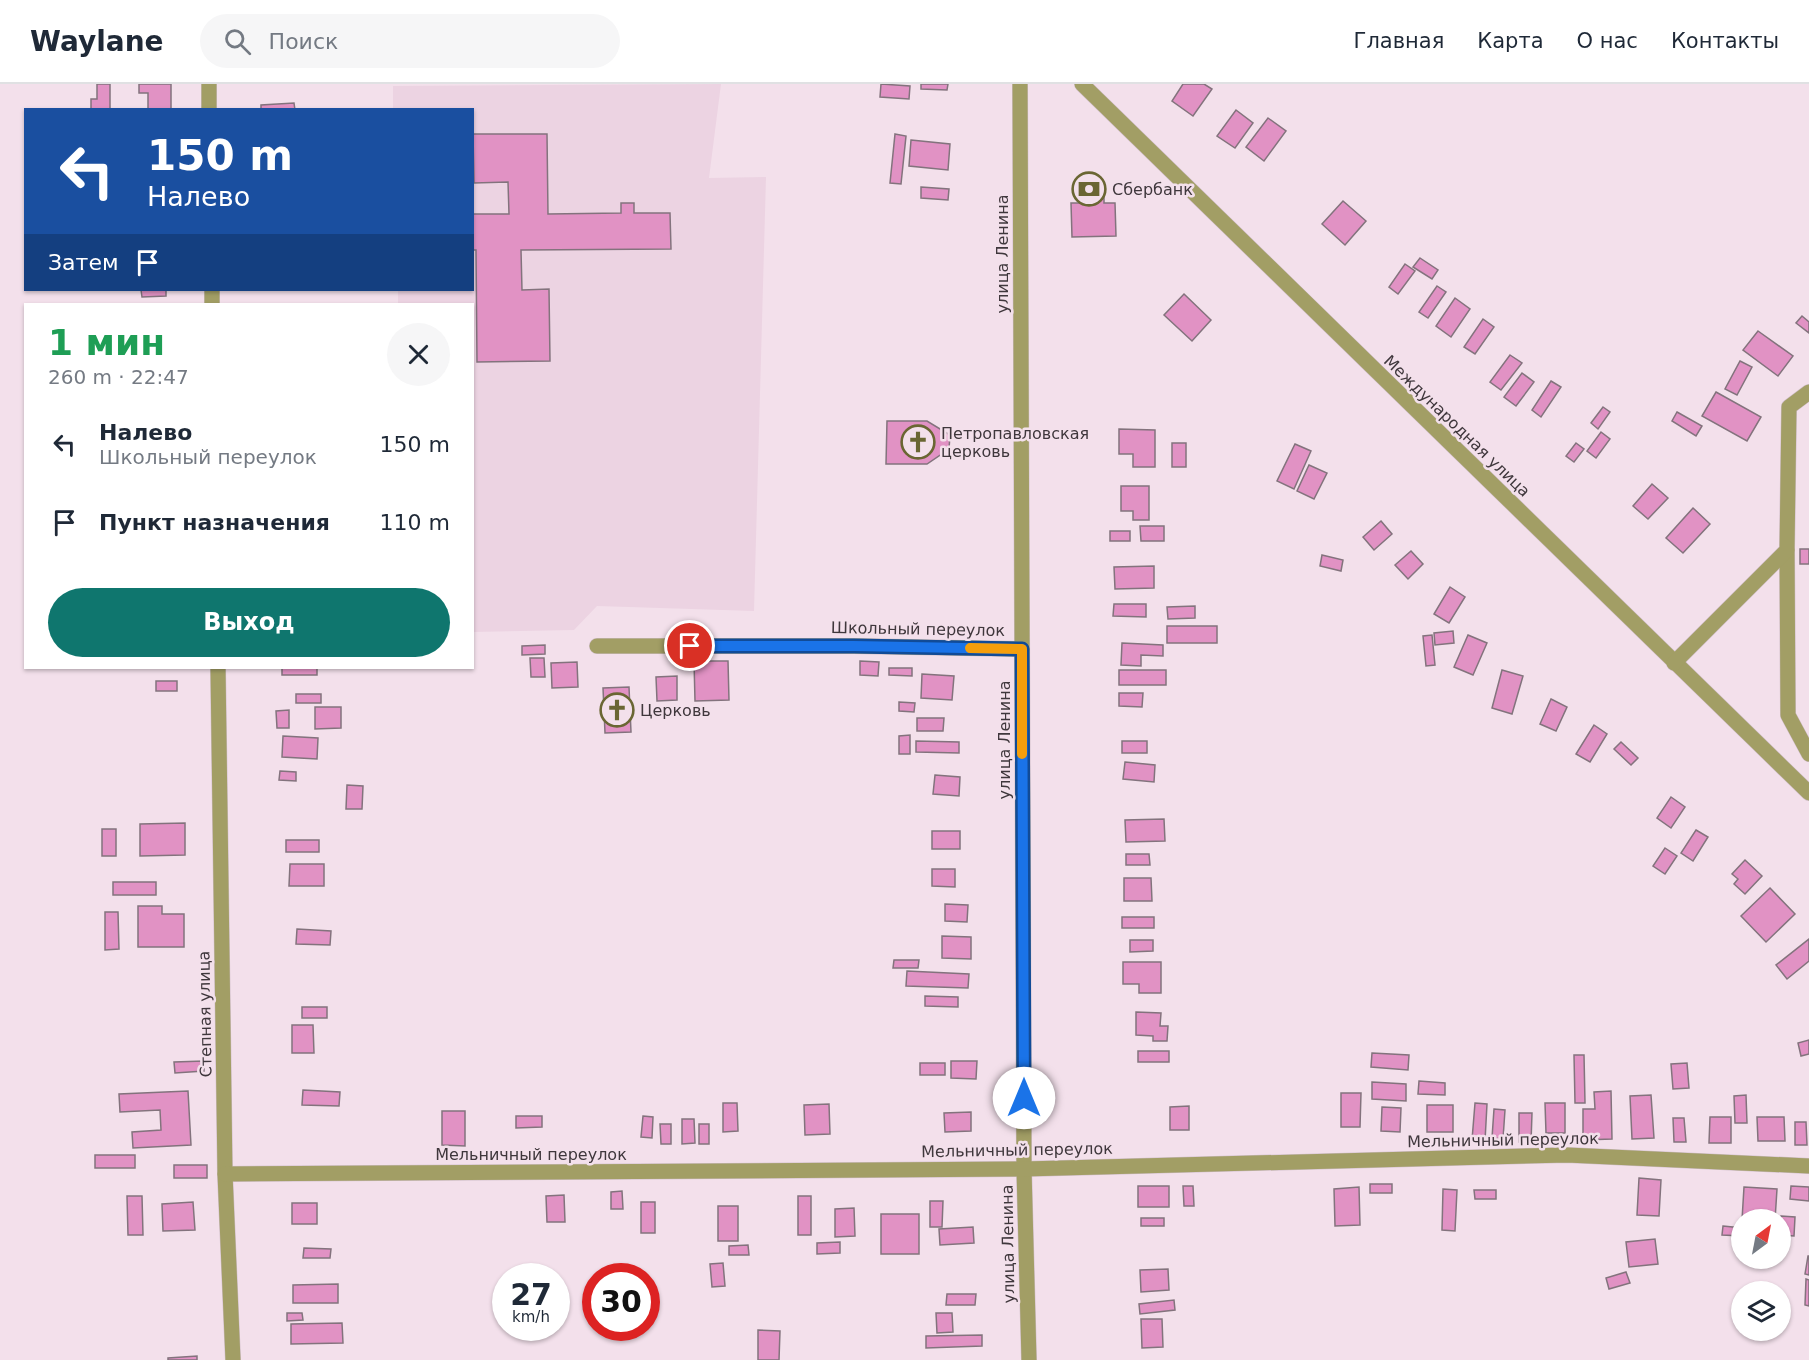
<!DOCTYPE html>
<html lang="ru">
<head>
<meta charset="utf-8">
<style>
  body { margin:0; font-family:"DejaVu Sans",sans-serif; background:#f6f6f7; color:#1f2937; height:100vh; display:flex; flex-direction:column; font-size:22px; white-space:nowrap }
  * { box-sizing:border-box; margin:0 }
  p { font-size:20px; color:#747a83 }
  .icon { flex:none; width:33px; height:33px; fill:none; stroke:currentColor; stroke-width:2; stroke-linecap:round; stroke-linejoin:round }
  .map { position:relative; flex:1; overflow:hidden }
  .drawer { position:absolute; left:24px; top:219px; width:450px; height:366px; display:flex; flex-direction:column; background:#fff; border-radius:0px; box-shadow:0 2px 4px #0004 }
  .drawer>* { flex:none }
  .top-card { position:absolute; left:24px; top:24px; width:450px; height:183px; border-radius:0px; box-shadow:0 2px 4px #0004; background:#1a4fa0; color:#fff; overflow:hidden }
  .needle { width:39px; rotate:32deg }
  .controls { position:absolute; left:1731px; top:1125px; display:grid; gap:12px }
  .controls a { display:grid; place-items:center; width:60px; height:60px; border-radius:50%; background:#fff; box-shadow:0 2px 4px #0004; font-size:30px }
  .speed { position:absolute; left:492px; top:1179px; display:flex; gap:12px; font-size:30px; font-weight:700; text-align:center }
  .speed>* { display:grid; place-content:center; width:78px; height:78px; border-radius:50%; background:#fff; box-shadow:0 2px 4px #0004; line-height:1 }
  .speed small { font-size:15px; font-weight:400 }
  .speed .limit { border:9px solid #d22; background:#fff; color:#111 }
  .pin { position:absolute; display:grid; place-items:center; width:51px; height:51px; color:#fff; margin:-26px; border:3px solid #fff; border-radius:50%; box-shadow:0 2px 6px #0007 }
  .me { position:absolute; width:66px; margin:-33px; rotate:0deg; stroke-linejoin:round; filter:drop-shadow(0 0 4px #0008) }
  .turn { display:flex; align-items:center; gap:21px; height:126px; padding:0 24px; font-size:27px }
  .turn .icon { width:78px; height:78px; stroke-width:2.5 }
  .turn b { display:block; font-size:42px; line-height:51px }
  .then { display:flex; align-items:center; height:57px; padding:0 24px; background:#0003; gap:12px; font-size:22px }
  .round { display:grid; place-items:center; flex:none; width:63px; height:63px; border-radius:32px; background:#f6f6f7 }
  .summary { display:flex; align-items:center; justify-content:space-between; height:102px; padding:0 24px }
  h1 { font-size:36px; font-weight:600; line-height:45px; color:#1e9e55 }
  .primary-button { display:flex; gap:12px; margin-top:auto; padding:12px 24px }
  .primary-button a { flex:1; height:69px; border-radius:36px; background:#0f766e; color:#fff; font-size:24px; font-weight:600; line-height:69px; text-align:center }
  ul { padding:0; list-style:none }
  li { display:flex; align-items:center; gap:18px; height:78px; padding:0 24px }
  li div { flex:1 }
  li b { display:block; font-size:22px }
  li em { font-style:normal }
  header { display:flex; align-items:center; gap:36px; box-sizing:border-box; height:84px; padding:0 30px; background:#fff; border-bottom:2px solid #e0e1e3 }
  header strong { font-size:28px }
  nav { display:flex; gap:33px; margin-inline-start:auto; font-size:21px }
  .search { width:420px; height:54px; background:#f6f6f7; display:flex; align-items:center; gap:15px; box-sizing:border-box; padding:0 21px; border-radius:33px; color:#747a83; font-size:22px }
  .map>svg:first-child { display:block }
  .built { fill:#ecd3e2 }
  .building { fill:#e192c4; stroke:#83737d; stroke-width:1.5 }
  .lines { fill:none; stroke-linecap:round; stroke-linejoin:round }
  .minor-casing { stroke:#cfbec8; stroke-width:16 }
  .minor { stroke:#a29e65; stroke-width:15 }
  .route-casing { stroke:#114b97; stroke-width:15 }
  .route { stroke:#1a73e8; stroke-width:10 }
  .slow { stroke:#f59e0b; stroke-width:10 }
  .labels { text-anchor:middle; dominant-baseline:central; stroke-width:5; stroke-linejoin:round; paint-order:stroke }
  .poi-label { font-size:16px; fill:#3f373c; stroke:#f3e0eb; text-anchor:start }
  .street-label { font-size:16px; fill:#3f373c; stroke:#f3e0eb }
</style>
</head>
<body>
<header>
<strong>Waylane</strong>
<div class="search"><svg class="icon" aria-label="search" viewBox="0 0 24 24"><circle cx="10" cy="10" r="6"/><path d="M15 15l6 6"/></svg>Поиск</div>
<nav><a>Главная</a><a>Карта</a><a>О нас</a><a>Контакты</a></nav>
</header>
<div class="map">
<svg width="1809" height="1276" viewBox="0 0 1809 1276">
  <rect width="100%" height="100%" fill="#f3e0eb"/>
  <!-- built -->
  <path class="built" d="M721 0 709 94 766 93 754 527 597 522 574 546 473 548 472 220H398V206H472V26L393 25V2Z"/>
  <!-- building -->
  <g class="building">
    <path d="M97 0H110V26H91V15H97Z"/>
    <path d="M139 0H171V26H148V9H139Z"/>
    <path d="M881 0 910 2 909 15 880 13Z"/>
    <path d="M921 0H948L947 6 921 5Z"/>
    <path d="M1183 0H1204L1212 5 1193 32 1172 17Z"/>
    <path d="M294 19 295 26H261V21Z"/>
    <path d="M1236 26 1253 39 1235 64 1217 52Z"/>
    <path d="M1268 34 1286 47 1264 77 1246 63Z"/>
    <path d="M473 50H547L548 130 621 129V119H634V129H670L671 165 521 166 522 206 549 205 550 277 477 278 476 166H472V130H509L508 98 474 99Z"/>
    <path d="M895 50 906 52 901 100 890 99Z"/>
    <path d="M911 56 950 60 948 86 909 82Z"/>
    <path d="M1081 99H1104V119H1115L1116 152 1072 153 1071 119H1082Z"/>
    <path d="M921 103 949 105 948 116 921 114Z"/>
    <path d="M1343 117 1366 137 1345 161 1322 140Z"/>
    <path d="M1420 174 1438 186 1432 195 1413 183Z"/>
    <path d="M1405 180 1415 187 1398 210 1389 203Z"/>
    <path d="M1437 202 1446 208 1428 234 1419 228Z"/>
    <path d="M141 206H166V212L142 213Z"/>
    <path d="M1184 210 1211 236 1192 257 1164 231Z"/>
    <path d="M1455 214 1470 225 1451 253 1436 242Z"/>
    <path d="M1802 232 1809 238V249L1796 239Z"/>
    <path d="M1483 235 1494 243 1475 270 1464 263Z"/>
    <path d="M1758 247 1793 272 1778 292 1743 266Z"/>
    <path d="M1510 271 1522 279 1501 306 1490 298Z"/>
    <path d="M1740 277 1752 283 1737 311 1725 305Z"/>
    <path d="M1522 289 1534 298 1516 322 1504 313Z"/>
    <path d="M1551 297 1561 303 1541 333 1532 326Z"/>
    <path d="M1716 308 1761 333 1747 357 1702 332Z"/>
    <path d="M1603 323 1610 328 1598 345 1591 339Z"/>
    <path d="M1677 328 1702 342 1696 352 1672 337Z"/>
    <path d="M887 337H927L950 351 949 365 927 380H886Z"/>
    <path d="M1119 345 1155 346V383H1133V370H1119Z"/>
    <path d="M1601 348 1610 355 1596 374 1587 367Z"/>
    <rect x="1172" y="359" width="14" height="24"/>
    <path d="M1576 359 1584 365 1574 378 1566 372Z"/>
    <path d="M1295 360 1311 367 1294 405 1277 397Z"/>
    <path d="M1309 381 1327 389 1314 415 1297 407Z"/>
    <path d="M1652 400 1668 414 1648 435 1633 422Z"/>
    <path d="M1121 402H1149V436H1133V427H1121Z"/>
    <path d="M1693 424 1710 440 1683 469 1666 454Z"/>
    <path d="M1381 437 1392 450 1374 466 1363 453Z"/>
    <path d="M1140 442H1164V457H1141Z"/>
    <rect x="1110" y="447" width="20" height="10"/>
    <rect x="1800" y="465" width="9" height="15"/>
    <path d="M1411 467 1423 480 1408 495 1395 481Z"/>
    <path d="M1322 471 1343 476 1341 487 1320 482Z"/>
    <path d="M1154 482V504L1115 505 1114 483Z"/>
    <path d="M1450 503 1465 513 1449 539 1434 530Z"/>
    <path d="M1114 520H1146V533L1113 532Z"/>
    <path d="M1195 522V534L1168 535 1167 523Z"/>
    <rect x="1167" y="542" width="50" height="17"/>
    <path d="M1453 547 1454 559 1435 561 1434 549Z"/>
    <path d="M1432 551 1435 581 1426 582 1423 552Z"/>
    <path d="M1468 551 1487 559 1473 591 1454 583Z"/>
    <path d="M1122 559 1163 561V572L1141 571V582L1121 581Z"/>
    <path d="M545 561V570L522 571V562Z"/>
    <path d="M530 574H544L545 593H531Z"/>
    <path d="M694 577H728L729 616 695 617Z"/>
    <path d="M860 577 879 578 878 592 860 591Z"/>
    <path d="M577 578 578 603 552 604 551 579Z"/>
    <rect x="282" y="584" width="35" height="7"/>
    <path d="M889 584H912V592L889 591Z"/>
    <rect x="1119" y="586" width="47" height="15"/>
    <path d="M1502 586 1523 592 1512 630 1492 624Z"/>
    <path d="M922 590 954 592 952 616 921 614Z"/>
    <path d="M677 592V616L657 617 656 593Z"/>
    <rect x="156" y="597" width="21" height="10"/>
    <path d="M629 603 631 648 605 649 603 604Z"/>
    <path d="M1119 609H1143L1142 623 1119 622Z"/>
    <rect x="296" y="610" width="25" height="9"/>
    <path d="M1551 615 1567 623 1556 647 1540 640Z"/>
    <path d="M899 618 915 619 914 628 899 627Z"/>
    <path d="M315 623H341V644L315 645Z"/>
    <path d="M289 626V644H277L276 627Z"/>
    <path d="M917 634H944L943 647H917Z"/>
    <path d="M1594 641 1607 650 1590 678 1576 670Z"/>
    <path d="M910 651V670H899V652Z"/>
    <path d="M283 652 318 654 317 675 282 673Z"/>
    <path d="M916 657 959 658V669L916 668Z"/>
    <rect x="1122" y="657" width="25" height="12"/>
    <path d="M1621 658 1638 674 1631 681 1614 665Z"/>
    <path d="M1125 678 1155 681 1154 698 1123 695Z"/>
    <path d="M280 687 296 688V697L279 696Z"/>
    <path d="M935 691 960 693 959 712 933 710Z"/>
    <path d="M347 701 363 702 362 725H346Z"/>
    <path d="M1671 713 1685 723 1671 744 1657 734Z"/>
    <path d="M1164 735 1165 757 1126 758 1125 736Z"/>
    <path d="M185 739V771L140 772V740Z"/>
    <rect x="102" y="745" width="14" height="27"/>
    <path d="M1696 746 1708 753 1693 777 1681 769Z"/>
    <rect x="932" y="747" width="28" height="18"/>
    <rect x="286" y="756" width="33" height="12"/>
    <path d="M1665 764 1677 772 1665 790 1653 782Z"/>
    <path d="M1126 770H1149L1150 781H1126Z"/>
    <path d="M1745 776 1762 792 1745 810 1734 800 1738 795 1732 790Z"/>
    <path d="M290 780H324V802H289Z"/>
    <path d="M932 785H955V803L932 802Z"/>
    <path d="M1124 794H1151L1152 817H1124Z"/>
    <rect x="113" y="798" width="43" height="13"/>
    <path d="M1770 804 1795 830 1766 858 1741 832Z"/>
    <path d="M945 820 968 821 967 838 945 837Z"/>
    <path d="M138 822H162V830H184V863H138Z"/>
    <path d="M105 828H118L119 865 105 866Z"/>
    <rect x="1122" y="833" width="32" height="11"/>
    <path d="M297 845 331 847 330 861 296 860Z"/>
    <path d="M942 852 971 853V875L942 874Z"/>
    <path d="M1809 855V877L1787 895 1776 881Z"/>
    <path d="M1130 856H1153V867L1130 868Z"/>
    <path d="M894 876H919L918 884H893Z"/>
    <path d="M1123 878H1161V909H1139V900H1123Z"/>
    <path d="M907 887 969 890 968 904 906 902Z"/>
    <path d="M925 912 958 913V923L925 922Z"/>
    <rect x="302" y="923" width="25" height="11"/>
    <path d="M1136 928 1161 929 1160 942H1168L1167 957H1153V952L1136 951Z"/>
    <path d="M292 941H313L314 969H292Z"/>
    <path d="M1809 956V970L1801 972 1798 959Z"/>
    <rect x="1138" y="967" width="31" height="11"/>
    <path d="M1372 969 1409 971 1408 986 1371 983Z"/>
    <path d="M1574 971H1584L1585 1019H1575Z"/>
    <path d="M204 977V987L175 989 174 978Z"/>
    <path d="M951 977H977L976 995 951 994Z"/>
    <rect x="920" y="979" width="25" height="12"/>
    <path d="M1687 979 1689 1004 1673 1005 1671 980Z"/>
    <path d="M1419 997 1445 999V1011L1418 1010Z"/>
    <path d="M1372 998 1406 1000V1017L1372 1015Z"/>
    <path d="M303 1006 340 1008 339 1022 302 1021Z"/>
    <path d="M188 1007 191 1061 133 1064 132 1048 161 1046 160 1026 120 1028 119 1010Z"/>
    <path d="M1611 1007 1612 1055 1583 1056V1025H1595L1594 1008Z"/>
    <path d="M1341 1009H1361L1360 1043H1341Z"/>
    <path d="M1651 1011 1654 1054 1632 1055 1630 1012Z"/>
    <path d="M1746 1011 1747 1039H1735L1734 1012Z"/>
    <path d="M723 1019H737L738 1047 723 1048Z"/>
    <path d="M1475 1019 1487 1020 1485 1057 1472 1056Z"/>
    <path d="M1545 1019H1565V1049H1546Z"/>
    <path d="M829 1020 830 1050 805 1051 804 1021Z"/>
    <rect x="1427" y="1021" width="26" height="27"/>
    <path d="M1189 1022V1046H1170V1023Z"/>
    <path d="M1382 1023 1401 1024 1400 1048 1381 1047Z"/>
    <path d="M1494 1025 1505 1026 1503 1055 1492 1054Z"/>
    <path d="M442 1027H465V1062L442 1061Z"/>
    <path d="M971 1028V1047L945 1048 944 1029Z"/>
    <path d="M1519 1029H1532L1531 1059 1519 1058Z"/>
    <path d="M516 1032H542V1043L516 1044Z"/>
    <path d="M643 1032 653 1033 652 1054 641 1053Z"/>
    <path d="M1710 1033H1731V1059H1709Z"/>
    <path d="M1757 1033H1784L1785 1057H1758Z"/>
    <path d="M1673 1034H1684L1686 1058H1674Z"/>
    <path d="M682 1035H694L695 1059 682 1060Z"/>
    <path d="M1795 1038H1806L1807 1061H1795Z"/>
    <path d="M660 1040H671V1060H661Z"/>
    <rect x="699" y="1040" width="10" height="20"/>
    <rect x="95" y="1071" width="40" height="13"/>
    <rect x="174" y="1081" width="33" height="13"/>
    <path d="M1639 1094 1661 1096 1659 1132 1637 1131Z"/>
    <rect x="1370" y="1100" width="22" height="9"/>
    <rect x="1138" y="1102" width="31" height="21"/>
    <path d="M1183 1102H1193L1194 1122H1184Z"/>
    <path d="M1791 1102 1809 1103V1117L1790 1115Z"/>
    <path d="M1359 1103 1360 1141 1335 1142 1334 1105Z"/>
    <path d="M1744 1103 1777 1105 1775 1136H1742Z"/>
    <path d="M1443 1105 1457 1106 1455 1147 1442 1146Z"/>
    <path d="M1474 1106H1496V1115H1475Z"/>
    <path d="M622 1107 623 1125H611V1108Z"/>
    <path d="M564 1111 565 1138H547L546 1112Z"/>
    <path d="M127 1112H142L143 1151H128Z"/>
    <rect x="798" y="1112" width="13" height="39"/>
    <path d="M930 1117H943L942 1143H930Z"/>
    <path d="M193 1118 195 1146 163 1147 162 1120Z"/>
    <rect x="641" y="1118" width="14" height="31"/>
    <rect x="292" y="1119" width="25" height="21"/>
    <rect x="718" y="1122" width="20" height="35"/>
    <path d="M854 1124 855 1152 835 1153V1125Z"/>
    <rect x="881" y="1130" width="38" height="40"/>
    <path d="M1781 1132 1795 1133 1794 1152 1780 1151Z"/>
    <rect x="1141" y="1134" width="23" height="8"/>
    <path d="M1723 1142 1742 1144V1152L1722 1151Z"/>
    <path d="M973 1143 974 1159 940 1161 939 1145Z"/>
    <path d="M1655 1155 1658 1180 1629 1183 1626 1158Z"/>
    <path d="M840 1158V1169L817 1170V1159Z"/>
    <path d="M748 1161 749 1171H729V1162Z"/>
    <path d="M304 1164 331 1165 330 1174H303Z"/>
    <path d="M1808 1172H1809V1191L1805 1190Z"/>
    <path d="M723 1179 725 1202 712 1203 710 1180Z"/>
    <path d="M1168 1185 1169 1206 1141 1208 1140 1186Z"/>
    <path d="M1626 1188 1630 1199 1609 1205 1606 1194Z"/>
    <path d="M1806 1195 1809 1196V1222L1805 1221Z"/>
    <path d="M338 1200V1219H293V1201Z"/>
    <path d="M947 1210H976L975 1221H946Z"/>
    <path d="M1174 1216 1175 1226 1140 1230 1139 1220Z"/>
    <path d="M287 1229H302L303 1236 287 1237Z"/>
    <path d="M936 1229H952L953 1248 937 1249Z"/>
    <path d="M1141 1235H1162L1163 1263 1142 1264Z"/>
    <path d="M342 1239 343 1259 291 1260V1240Z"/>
    <path d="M758 1246 780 1247 779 1276H758Z"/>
    <path d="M982 1251V1262L926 1264V1252Z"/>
    <path d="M197 1272V1276H168V1274Z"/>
  </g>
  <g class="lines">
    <!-- minor casing -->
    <g class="minor-casing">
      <g id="minor">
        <path d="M209 0V26"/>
        <path d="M1020 0 1024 1085 1029 1276"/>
        <path d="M1082 0 1809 709"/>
        <path d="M212 206V220"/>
        <path d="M1787 466 1788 631 1809 670"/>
        <path d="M597 562H854L1022 565"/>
        <path d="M1674 579 1787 466 1789 323 1809 308"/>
        <path d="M218 584 225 1090 233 1276"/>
        <path d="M225 1090 1024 1085 1567 1071 1809 1082"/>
      </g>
    </g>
    <!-- minor -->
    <use href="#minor" class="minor"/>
  </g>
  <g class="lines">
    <!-- route casing -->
    <g class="route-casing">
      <path id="route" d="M690 562H854L1022 565 1024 1014"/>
    </g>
    <!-- route -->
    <use href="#route" class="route"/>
    <!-- slow -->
    <path class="slow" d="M970 564 1022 565V670"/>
  </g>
  <!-- icons -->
  <defs>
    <g id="bank-ring" transform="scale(1.725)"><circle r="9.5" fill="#f3e0eb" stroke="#6a6633" stroke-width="1.5"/><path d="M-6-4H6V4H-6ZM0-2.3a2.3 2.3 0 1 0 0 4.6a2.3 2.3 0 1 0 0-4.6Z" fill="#6a6633"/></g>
    <g id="church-ring" transform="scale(1.725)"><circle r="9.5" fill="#f3e0eb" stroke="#6a6633" stroke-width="1.5"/><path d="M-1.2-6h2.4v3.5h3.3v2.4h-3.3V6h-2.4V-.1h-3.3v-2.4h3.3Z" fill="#6a6633"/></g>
  </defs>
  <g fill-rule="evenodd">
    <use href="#bank-ring" x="1089" y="105"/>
    <use href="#church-ring" x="918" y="358"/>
    <use href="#church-ring" x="617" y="626"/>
  </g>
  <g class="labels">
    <!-- poi labels -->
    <g class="poi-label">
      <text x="1112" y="105">Сбербанк</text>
      <text x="941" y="349">Петропавловская<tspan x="941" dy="18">церковь</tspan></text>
      <text x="640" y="626">Церковь</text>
    </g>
    <!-- street labels -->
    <g class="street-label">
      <text transform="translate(1002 170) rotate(-90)">улица Ленина</text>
      <text transform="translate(1457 342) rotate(44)">Международная улица</text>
      <text transform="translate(918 545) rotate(1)">Школьный переулок</text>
      <text transform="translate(1004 656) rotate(-90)">улица Ленина</text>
      <text transform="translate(205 930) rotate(-91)">Степная улица</text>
      <text transform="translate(1503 1056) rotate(-1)">Мельничный переулок</text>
      <text transform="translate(1017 1066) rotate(-1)">Мельничный переулок</text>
      <text x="531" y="1070">Мельничный переулок</text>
      <text transform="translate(1008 1160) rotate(-91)">улица Ленина</text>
    </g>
  </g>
</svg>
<div class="controls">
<a><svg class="needle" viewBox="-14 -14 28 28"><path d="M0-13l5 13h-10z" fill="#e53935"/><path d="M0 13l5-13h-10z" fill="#747a83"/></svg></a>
<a><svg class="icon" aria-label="layers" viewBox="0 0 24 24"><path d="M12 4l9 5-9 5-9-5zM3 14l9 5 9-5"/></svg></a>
</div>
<div class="speed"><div>27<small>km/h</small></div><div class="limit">30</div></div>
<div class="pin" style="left:690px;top:562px;background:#d93025"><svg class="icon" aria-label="arrive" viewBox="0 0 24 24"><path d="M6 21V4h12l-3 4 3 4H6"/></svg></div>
<svg class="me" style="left:1024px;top:1014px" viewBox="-20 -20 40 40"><circle r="19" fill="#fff"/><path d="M0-13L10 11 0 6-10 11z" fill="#1a73e8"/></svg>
<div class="top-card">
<div class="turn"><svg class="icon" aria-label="left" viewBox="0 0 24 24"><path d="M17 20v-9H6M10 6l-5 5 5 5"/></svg><div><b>150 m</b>Налево</div></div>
<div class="then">Затем<svg class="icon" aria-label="arrive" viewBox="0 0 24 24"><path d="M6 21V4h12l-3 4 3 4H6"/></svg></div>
</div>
<section class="drawer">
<div class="summary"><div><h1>1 мин</h1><p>260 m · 22:47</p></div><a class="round"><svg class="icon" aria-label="close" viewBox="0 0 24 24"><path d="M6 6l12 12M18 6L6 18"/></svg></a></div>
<ul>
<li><svg class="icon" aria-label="left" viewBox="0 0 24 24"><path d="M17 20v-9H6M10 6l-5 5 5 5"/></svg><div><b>Налево</b><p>Школьный переулок</p></div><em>150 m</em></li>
<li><svg class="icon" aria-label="arrive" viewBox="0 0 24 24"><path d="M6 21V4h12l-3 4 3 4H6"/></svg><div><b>Пункт назначения</b></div><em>110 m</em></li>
</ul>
<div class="primary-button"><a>Выход</a></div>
</section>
</div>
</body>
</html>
